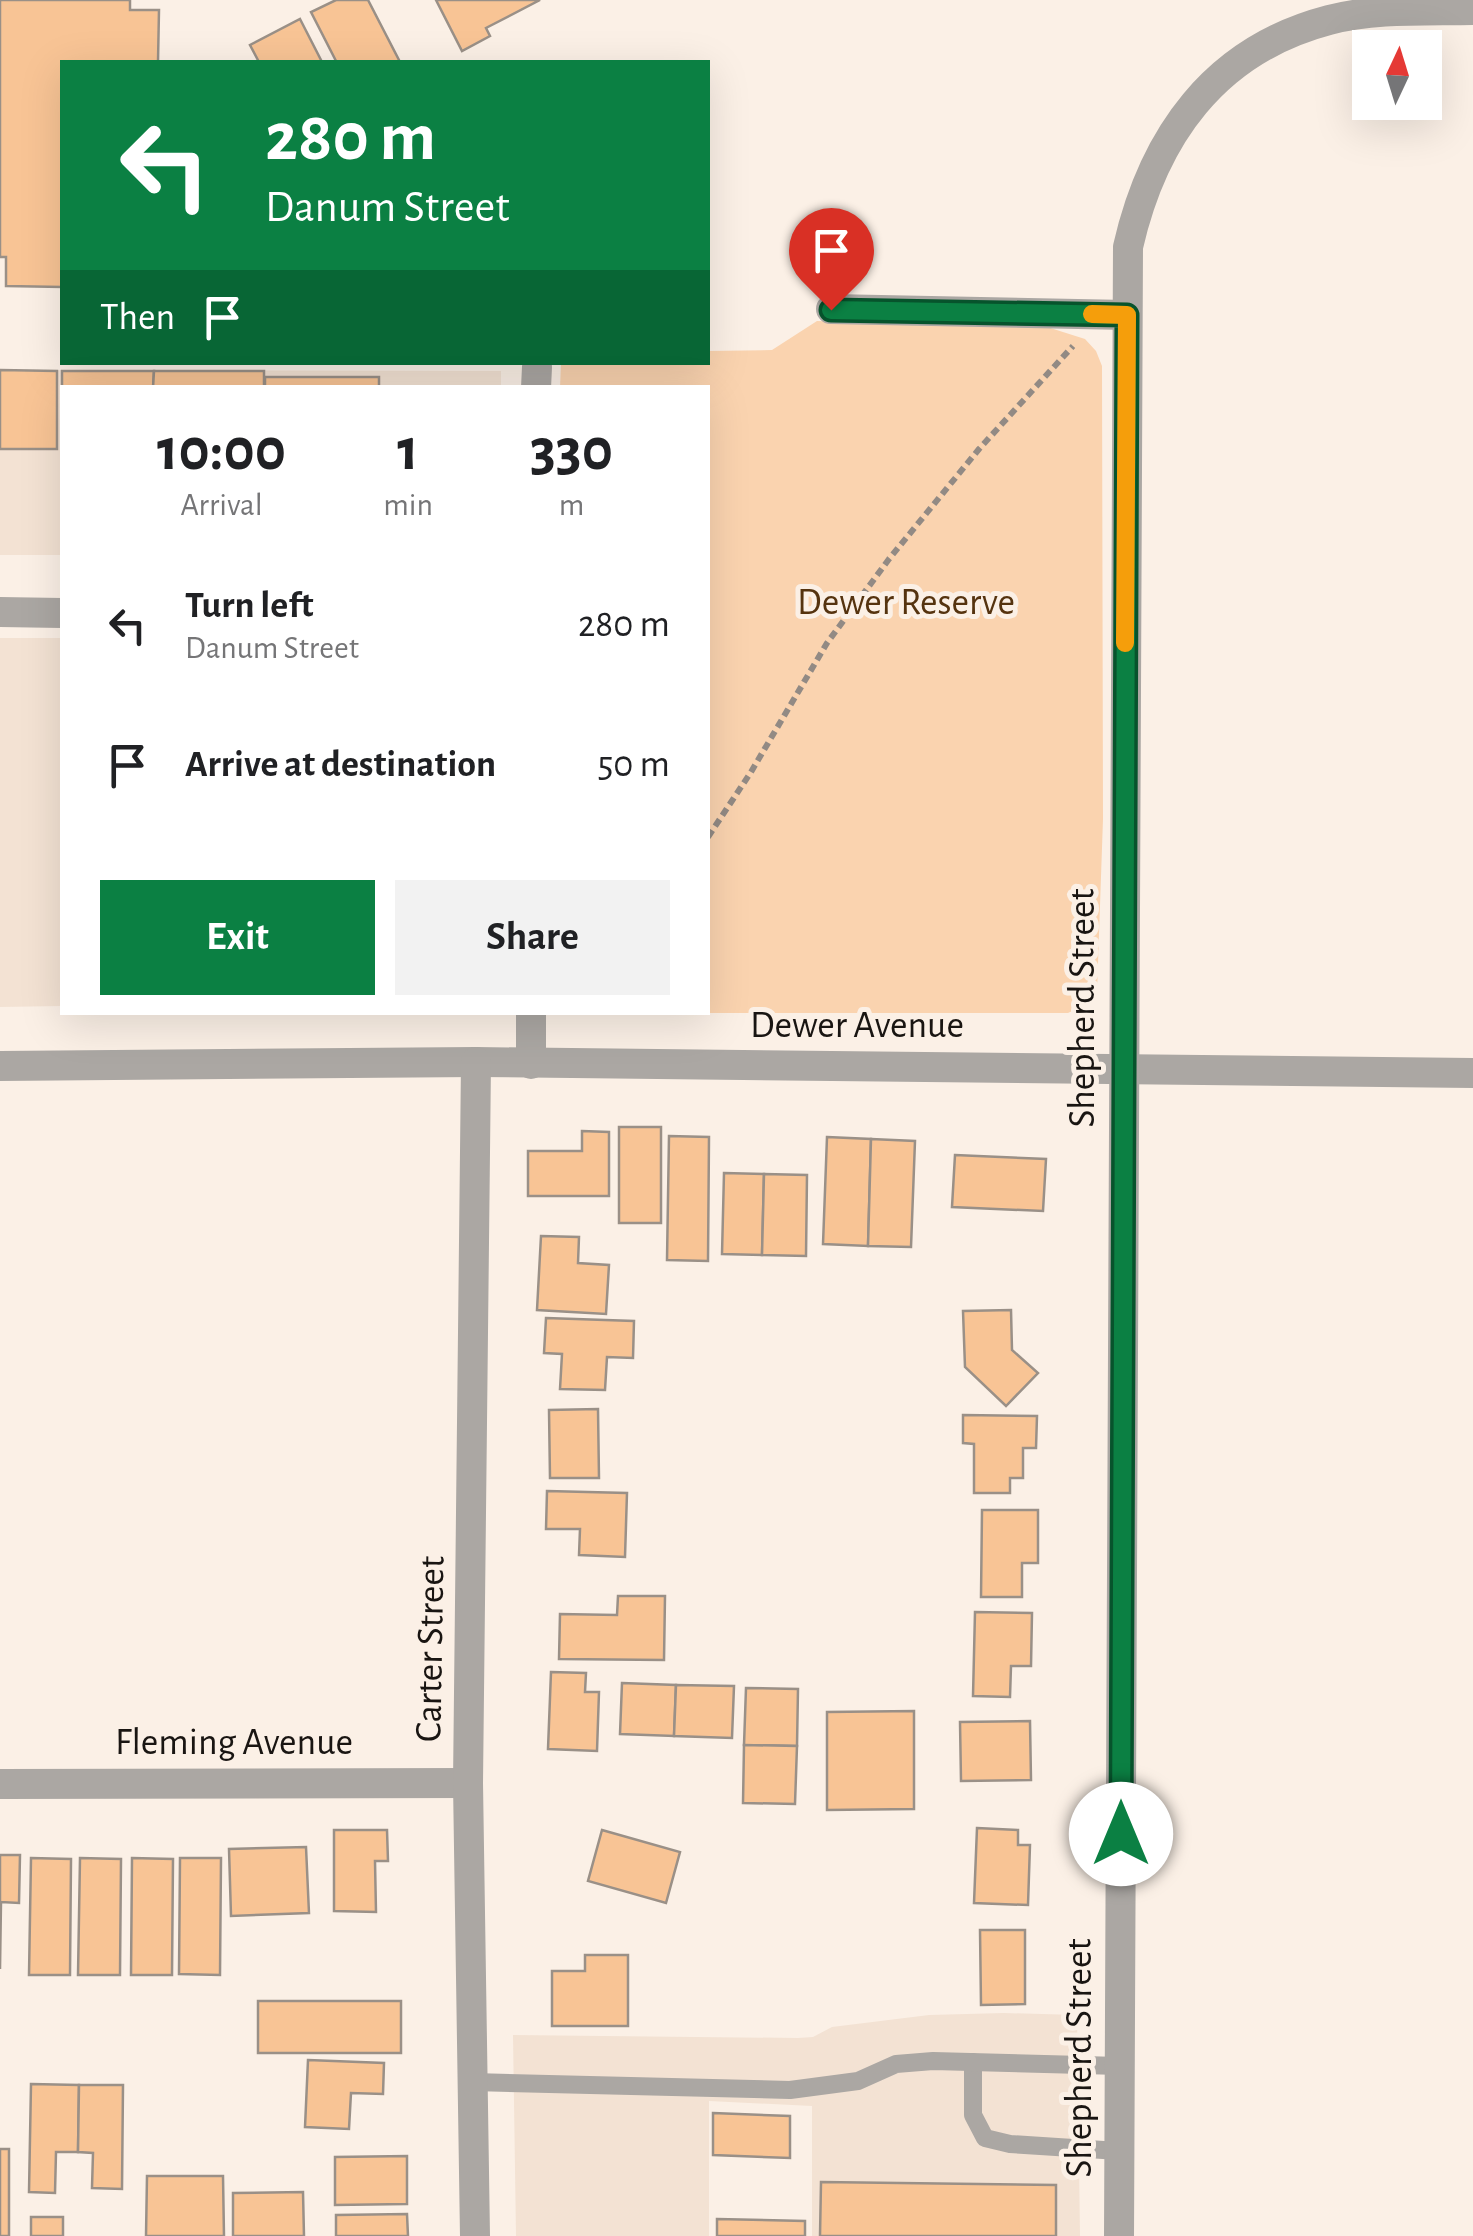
<!DOCTYPE html>
<html lang="en">
<head>
<meta charset="utf-8">
<style>
  body { margin:0; font-family:"Alegreya Sans",sans-serif; background:#f2f2f2; color:#202124; height:100vh; display:flex; flex-direction:column; font-size:38px; white-space:nowrap }
  * { box-sizing:border-box; margin:0 }
  p { font-size:32px; color:#757577 }
  .icon { flex:none; width:55px; height:55px; fill:none; stroke:currentColor; stroke-width:2; stroke-linecap:round; stroke-linejoin:round }
  .map { position:relative; flex:1; overflow:hidden }
  .panel { position:absolute; left:60px; top:385px; width:650px; height:630px; display:flex; flex-direction:column; background:#fff; border-radius:0px; box-shadow:0 10px 40px #0002 }
  .panel>* { flex:none }
  .top-card { position:absolute; left:60px; top:60px; width:650px; height:305px; border-radius:0px; box-shadow:0 10px 40px #0002; background:#0b8043; color:#fff; overflow:hidden }
  .needle { width:65px; rotate:4deg }
  .fabs { position:absolute; left:1352px; top:30px; display:grid; gap:20px }
  .fabs a { display:grid; place-items:center; width:90px; height:90px; border-radius:0px; background:#fff; box-shadow:0 10px 40px #0002; font-size:50px }
  .pin { position:absolute; display:grid; place-items:center; width:85px; height:85px; color:#fff; margin:-102px -42px; border-radius:50% 50% 50% 0; rotate:-45deg; box-shadow:0 0 10px #0007 }
  .pin .icon { rotate:45deg }
  .me { position:absolute; width:110px; margin:-55px; rotate:0deg; stroke-linejoin:round; filter:drop-shadow(0 0 8px #0008) }
  .turn { display:flex; align-items:center; gap:35px; height:210px; padding:0 40px; font-size:45px }
  .turn .icon { width:130px; height:130px; stroke-width:2.5 }
  .turn b { display:block; font-size:70px; line-height:85px }
  .then { display:flex; align-items:center; height:95px; padding:0 40px; background:#0003; gap:20px; font-size:38px }
  .eta { display:flex; justify-content:space-evenly; align-items:center; height:170px; text-align:center }
  .eta b { font-size:60px; font-weight:600; line-height:70px }
  .cta { display:flex; gap:20px; margin-top:auto; padding:20px 40px }
  .cta a { flex:1; height:115px; border-radius:0px; background:#0b8043; color:#fff; font-size:40px; font-weight:600; line-height:115px; text-align:center }
  .cta a+a { background:#f2f2f2; color:#202124 }
  ul { padding:0; list-style:none }
  li { display:flex; align-items:center; gap:30px; height:140px; padding:0 40px }
  li div { flex:1 }
  li b { display:block; font-size:38px }
  li em { font-style:normal }
  .map>svg:first-child { display:block }
  .built { fill:#f3e2d3 }
  .green { fill:#fad3af }
  .building { fill:#f8c495; stroke:#9a9087; stroke-width:2.5 }
  .lines { fill:none; stroke-linecap:round; stroke-linejoin:round }
  .path { stroke:#928a84; stroke-width:6; stroke-dasharray:8 5; stroke-linecap:butt }
  .lane { stroke:#aba7a3; stroke-width:18 }
  .street { stroke:#aba7a3; stroke-width:30 }
  .route-casing { stroke:#07532c; stroke-width:25 }
  .route { stroke:#0b8043; stroke-width:18 }
  .slow { stroke:#f59e0b; stroke-width:18 }
  .labels { text-anchor:middle; dominant-baseline:central; stroke-width:10; stroke-linejoin:round; paint-order:stroke }
  .park-label { font-size:38px; fill:#55330f; stroke:#fbf0e6 }
  .street-label { font-size:38px; fill:#191512; stroke:#fbf0e6 }
</style>
</head>
<body>
<div class="map">
<svg width="1473" height="2236" viewBox="0 0 1473 2236">
  <rect width="100%" height="100%" fill="#fbf0e6"/>
  <!-- built -->
  <g class="built">
    <path d="M0 370 501 371V388H62V555H0Z"/>
    <path d="M0 638H62V1006L0 1007Z"/>
    <path d="M1004 2013 1077 2015 1080 2236H812V2106L709 2101V2236H516L513 2035 798 2038 813 2037 832 2027 929 2015Z"/>
  </g>
  <!-- green -->
  <path class="green" d="M817 321 1044 326 1085 339 1096 351 1102 366 1103 819 1097 992 1087 1004 1068 1013H605L708 1012V388H560L561 363 708 362V351L772 350Z"/>
  <!-- building -->
  <g class="building">
    <path d="M0 0H130V10H159L158 62H62V287L6 286V257H0Z"/>
    <path d="M336 0H368L400 62H333L336 61 311 12Z"/>
    <path d="M436 0H540L486 28 490 36 462 51Z"/>
    <path d="M300 19 322 62H259L250 45Z"/>
    <path d="M0 370 57 371V449H0Z"/>
    <path d="M62 371H154L153 388H62V516Z"/>
    <path d="M154 371H264V388H153Z"/>
    <rect x="265" y="377" width="114" height="11"/>
    <rect x="619" y="1127" width="42" height="96"/>
    <path d="M582 1131 609 1132V1196H528V1151H582Z"/>
    <path d="M669 1136 709 1137 708 1261 667 1260Z"/>
    <path d="M827 1137 871 1139 868 1246 823 1244Z"/>
    <path d="M871 1139 915 1141 911 1247 868 1246Z"/>
    <path d="M955 1155 1046 1159 1043 1211 952 1207Z"/>
    <path d="M724 1173 764 1174 762 1255 722 1254Z"/>
    <path d="M764 1174 807 1175 806 1256 762 1255Z"/>
    <path d="M541 1236 579 1237 578 1263 609 1265 606 1314 537 1310Z"/>
    <path d="M1011 1310 1012 1350 1038 1373 1006 1406 965 1367 963 1311Z"/>
    <path d="M546 1318 634 1321 633 1358 607 1357 605 1390 560 1389 562 1354 544 1353Z"/>
    <path d="M598 1409 599 1478H550L549 1410Z"/>
    <path d="M963 1415 1037 1416 1036 1448H1023V1478H1010V1493H974V1444L963 1443Z"/>
    <path d="M547 1491 627 1493 625 1557 579 1555 580 1529H546Z"/>
    <path d="M982 1510H1038V1563H1022V1597H981Z"/>
    <path d="M618 1596H665L664 1660 559 1659 560 1614 617 1615Z"/>
    <path d="M975 1612 1032 1613 1031 1666H1011L1010 1697 973 1696Z"/>
    <path d="M551 1672 586 1673 585 1692H599L597 1751 548 1749Z"/>
    <path d="M622 1683 676 1685 674 1736 620 1734Z"/>
    <path d="M676 1685 734 1686 732 1738 674 1736Z"/>
    <path d="M746 1688 798 1689 797 1746 744 1745Z"/>
    <path d="M914 1711V1809L827 1810V1712Z"/>
    <path d="M1030 1721 1031 1780 961 1781 960 1722Z"/>
    <path d="M744 1745 797 1746 795 1804 743 1803Z"/>
    <path d="M977 1828 1018 1830V1845H1030L1028 1905 974 1903Z"/>
    <path d="M334 1830H387L388 1861H375L376 1912 334 1911Z"/>
    <path d="M602 1830 680 1852 666 1903 588 1881Z"/>
    <path d="M306 1847 309 1913 231 1916 229 1849Z"/>
    <path d="M0 1855H20L19 1903 1 1902 0 1969Z"/>
    <path d="M31 1858 71 1859 70 1975H29Z"/>
    <path d="M80 1858 121 1859 120 1975H78Z"/>
    <path d="M132 1858 173 1859 172 1975H131Z"/>
    <path d="M180 1858H221L220 1975 179 1974Z"/>
    <path d="M980 1930H1025V2004L981 2005Z"/>
    <path d="M585 1955H628V2026H552V1971H585Z"/>
    <rect x="258" y="2001" width="143" height="52"/>
    <path d="M308 2060 384 2063 383 2094 351 2093 349 2129 305 2127Z"/>
    <path d="M31 2084 79 2085 78 2152H56L55 2193 29 2192Z"/>
    <path d="M79 2085H123L122 2189 92 2188 93 2153 78 2152Z"/>
    <path d="M713 2113 790 2116V2158L713 2155Z"/>
    <rect x="0" y="2149" width="9" height="87"/>
    <path d="M407 2156V2204L335 2205V2157Z"/>
    <path d="M147 2176H223L224 2236H146Z"/>
    <path d="M821 2182 1056 2185V2236H820Z"/>
    <path d="M303 2192 304 2236H233V2193Z"/>
    <path d="M407 2214 408 2236H336V2215Z"/>
    <rect x="31" y="2217" width="32" height="19"/>
    <path d="M717 2219 805 2221V2236H717Z"/>
  </g>
  <g class="lines">
    <!-- path -->
    <path class="path" d="M708 837 751 772 827 643 889 559 979 449 1073 346"/>
    <!-- lane -->
    <g class="lane">
      <path d="M973 2062V2115L985 2138 1010 2144 1119 2151"/>
      <path d="M473 2082 790 2090 858 2081 896 2064 933 2061 1120 2066"/>
    </g>
    <!-- street -->
    <g class="street">
      <path d="M831 309 1127 315"/>
      <path d="M536 388 537 367"/>
      <path d="M0 612 62 613"/>
      <path d="M531 1064V1012"/>
      <path d="M0 1066 476 1062 1473 1073"/>
      <path d="M0 1784 468 1783"/>
      <path d="M475 2236 468 1783 476 1062"/>
      <path d="M1119 2236 1128 247C1153 137 1214 50 1329 20 1375 8 1425 11 1473 10"/>
    </g>
  </g>
  <g class="lines">
    <!-- route casing -->
    <g class="route-casing">
      <path id="route" d="M831 310 1127 315 1121 1834"/>
    </g>
    <!-- route -->
    <use href="#route" class="route"/>
    <!-- slow -->
    <path class="slow" d="M1092 314 1127 315 1125 643"/>
  </g>
  <g class="labels">
    <!-- park labels -->
    <g class="park-label">
      <text x="906" y="603">Dewer Reserve</text>
    </g>
    <!-- street labels -->
    <g class="street-label">
      <text transform="translate(1083 1008) rotate(-90)">Shepherd Street</text>
      <text x="857" y="1026">Dewer Avenue</text>
      <text transform="translate(431 1649) rotate(-89)">Carter Street</text>
      <text x="234" y="1743">Fleming Avenue</text>
      <text transform="translate(1080 2058) rotate(-90)">Shepherd Street</text>
    </g>
  </g>
</svg>
<div class="fabs">
<a><svg class="needle" viewBox="-14 -14 28 28"><path d="M0-13l5 13h-10z" fill="#e53935"/><path d="M0 13l5-13h-10z" fill="#757577"/></svg></a>
</div>
<div class="pin" style="left:831px;top:310px;background:#d93025"><svg class="icon" aria-label="arrive" viewBox="0 0 24 24"><path d="M6 21V4h12l-3 4 3 4H6"/></svg></div>
<svg class="me" style="left:1121px;top:1834px" viewBox="-20 -20 40 40"><circle r="19" fill="#fff"/><path d="M0-13L10 11 0 6-10 11z" fill="#0b8043"/></svg>
<div class="top-card">
<div class="turn"><svg class="icon" aria-label="left" viewBox="0 0 24 24"><path d="M17 20v-9H6M10 6l-5 5 5 5"/></svg><div><b>280 m</b>Danum Street</div></div>
<div class="then">Then<svg class="icon" aria-label="arrive" viewBox="0 0 24 24"><path d="M6 21V4h12l-3 4 3 4H6"/></svg></div>
</div>
<section class="panel">
<div class="eta">
<div><b>10:00</b><p>Arrival</p></div>
<div><b>1</b><p>min</p></div>
<div><b>330</b><p>m</p></div>
</div>
<ul>
<li><svg class="icon" aria-label="left" viewBox="0 0 24 24"><path d="M17 20v-9H6M10 6l-5 5 5 5"/></svg><div><b>Turn left</b><p>Danum Street</p></div><em>280 m</em></li>
<li><svg class="icon" aria-label="arrive" viewBox="0 0 24 24"><path d="M6 21V4h12l-3 4 3 4H6"/></svg><div><b>Arrive at destination</b></div><em>50 m</em></li>
</ul>
<div class="cta"><a>Exit</a><a>Share</a></div>
</section>
</div>
</body>
</html>
